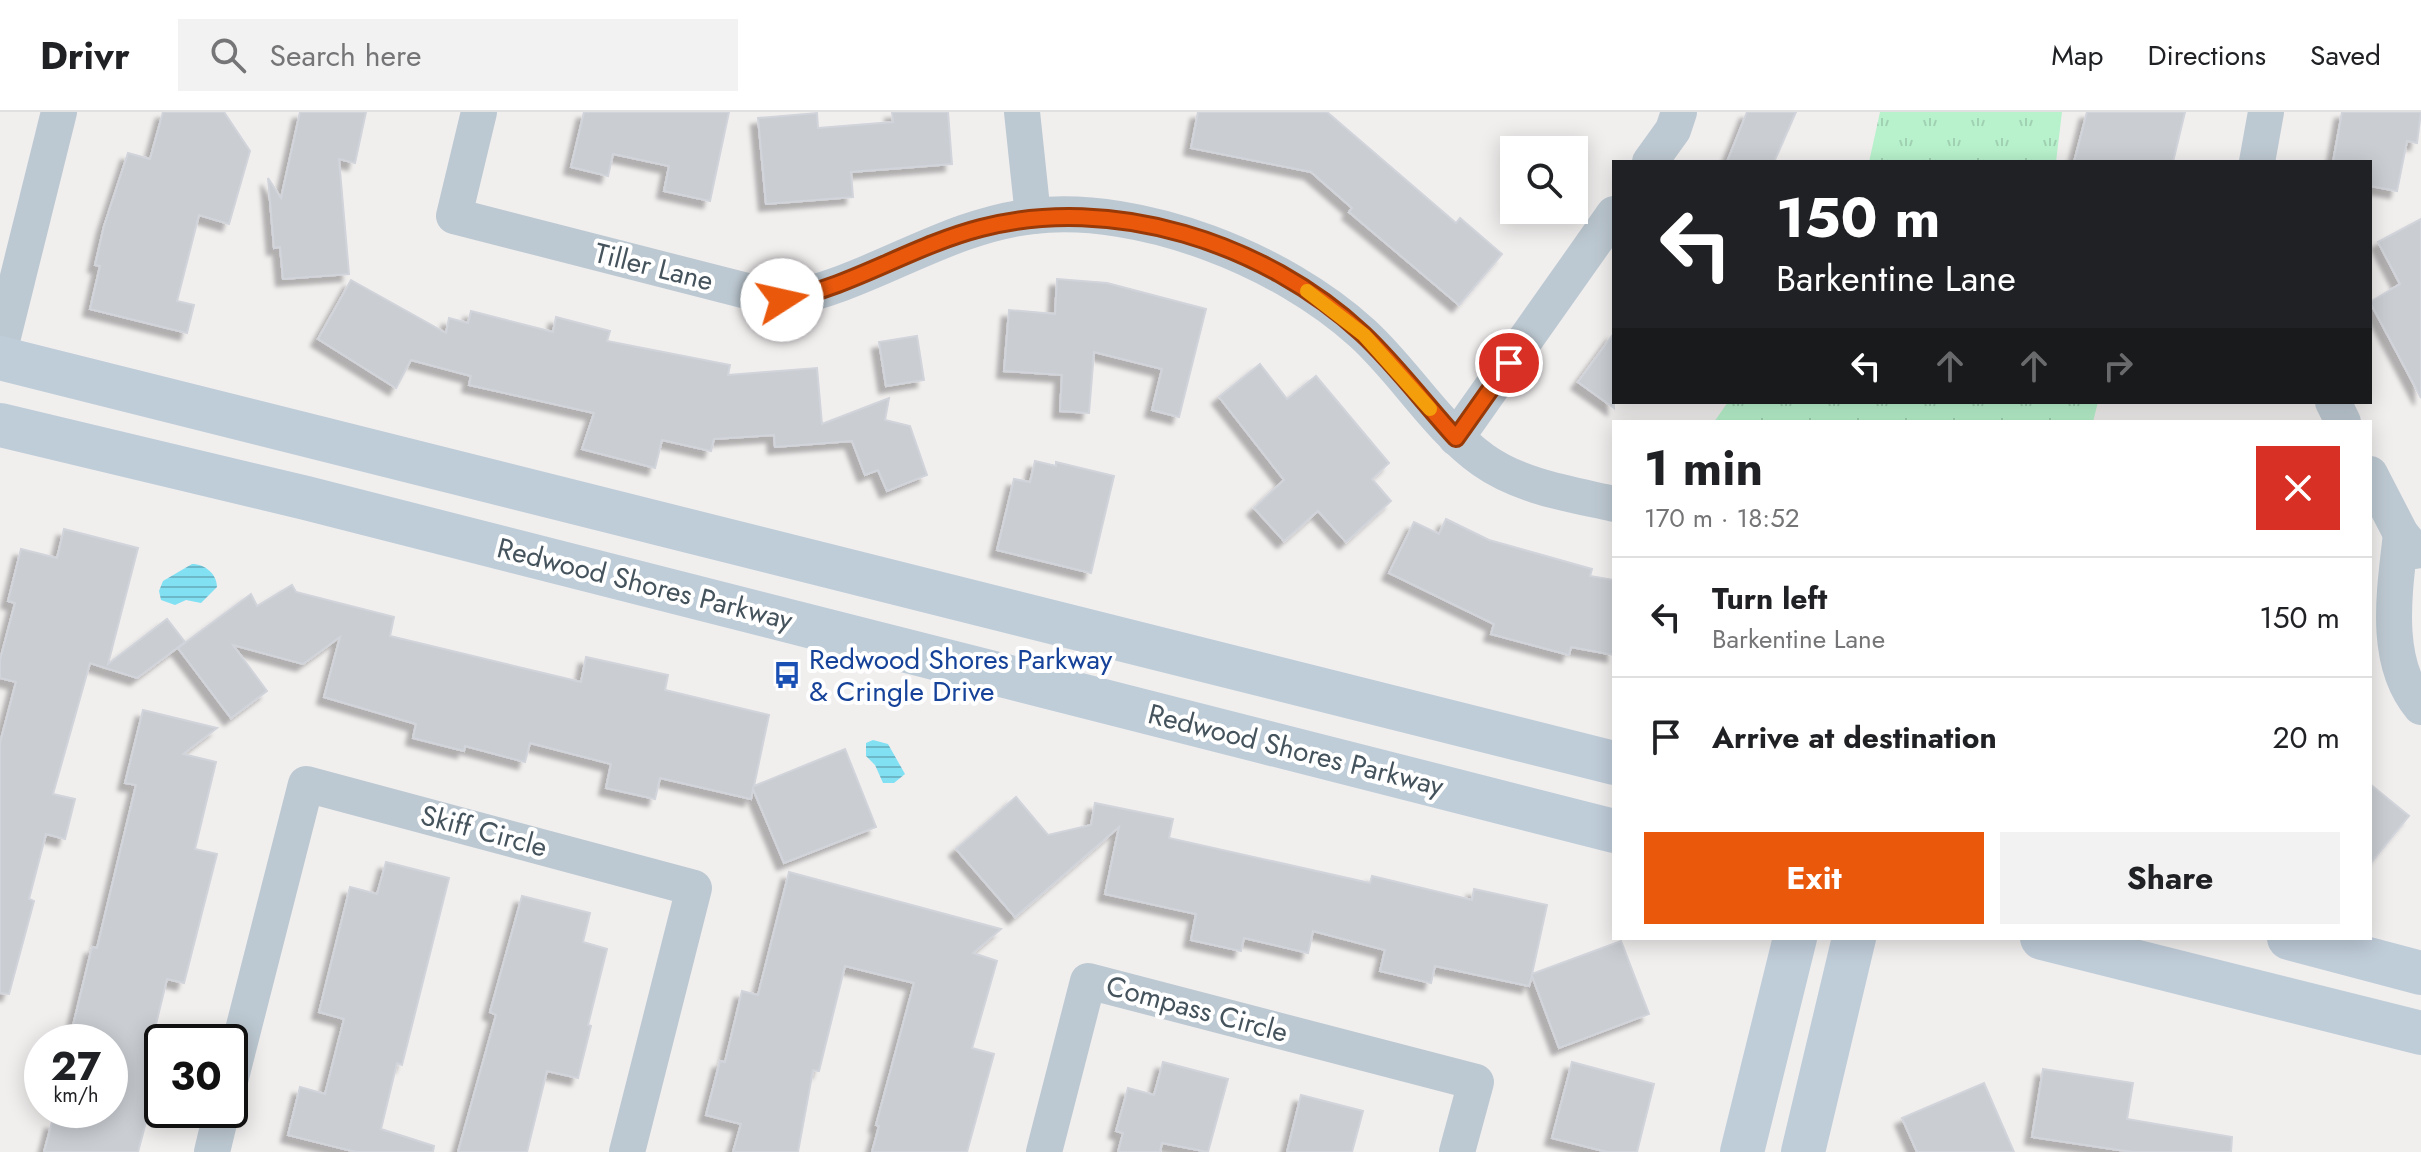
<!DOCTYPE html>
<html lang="en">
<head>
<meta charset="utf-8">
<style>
  body { margin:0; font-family:Jost,sans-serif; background:#f2f2f2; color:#202124; height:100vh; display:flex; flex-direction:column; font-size:30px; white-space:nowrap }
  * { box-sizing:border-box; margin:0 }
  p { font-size:26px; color:#757577 }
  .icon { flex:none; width:44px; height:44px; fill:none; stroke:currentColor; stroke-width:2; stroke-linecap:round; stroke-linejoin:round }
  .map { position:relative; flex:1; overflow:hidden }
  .drawer { position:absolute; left:1612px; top:308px; width:760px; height:520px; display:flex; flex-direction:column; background:#fff; border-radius:0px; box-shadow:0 4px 20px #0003 }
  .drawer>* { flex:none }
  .banner { position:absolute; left:1612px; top:48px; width:760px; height:244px; border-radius:0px; box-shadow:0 4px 20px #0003; background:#202124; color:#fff; overflow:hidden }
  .controls { position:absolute; left:1500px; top:24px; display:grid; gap:16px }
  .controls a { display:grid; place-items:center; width:88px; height:88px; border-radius:0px; background:#fff; box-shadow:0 4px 20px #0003; font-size:40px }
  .speed { position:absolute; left:24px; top:912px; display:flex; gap:16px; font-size:40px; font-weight:700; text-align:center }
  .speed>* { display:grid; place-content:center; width:104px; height:104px; border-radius:50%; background:#fff; box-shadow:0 4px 20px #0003; line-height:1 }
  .speed small { font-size:20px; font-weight:400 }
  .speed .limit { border:4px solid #111; border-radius:12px; background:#fff; color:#111 }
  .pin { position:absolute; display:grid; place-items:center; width:68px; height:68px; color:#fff; margin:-34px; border:4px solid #fff; border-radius:50%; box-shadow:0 2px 8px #0007 }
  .me { position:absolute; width:88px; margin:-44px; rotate:80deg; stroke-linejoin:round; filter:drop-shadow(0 0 6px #0008) }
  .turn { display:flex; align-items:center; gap:28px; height:168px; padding:0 32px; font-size:36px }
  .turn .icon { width:104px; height:104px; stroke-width:2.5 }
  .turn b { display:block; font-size:56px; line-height:68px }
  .lanes { display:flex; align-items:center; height:76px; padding:0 32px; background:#0003; justify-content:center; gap:40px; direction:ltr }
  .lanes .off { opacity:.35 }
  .round { display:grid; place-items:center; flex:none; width:84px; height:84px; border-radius:0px; background:#f2f2f2 }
  .summary { display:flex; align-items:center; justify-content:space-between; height:136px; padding:0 32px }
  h1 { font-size:48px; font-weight:700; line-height:60px }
  .cta { display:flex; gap:16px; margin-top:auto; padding:16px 32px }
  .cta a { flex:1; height:92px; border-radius:0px; background:#ea580c; color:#fff; font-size:32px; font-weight:700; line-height:92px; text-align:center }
  .cta a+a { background:#f2f2f2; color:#202124 }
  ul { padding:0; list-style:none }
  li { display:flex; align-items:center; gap:24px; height:120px; padding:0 32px; border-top:2px solid #e0e0e0 }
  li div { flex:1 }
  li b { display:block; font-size:30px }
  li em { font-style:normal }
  header { display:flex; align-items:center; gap:48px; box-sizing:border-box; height:112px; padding:0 40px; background:#fff; border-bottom:2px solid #e0e0e0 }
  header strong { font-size:38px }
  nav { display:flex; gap:44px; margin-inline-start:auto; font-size:28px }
  .search { width:560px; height:72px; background:#f2f2f2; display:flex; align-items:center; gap:20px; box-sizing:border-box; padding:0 28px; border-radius:0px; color:#757577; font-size:30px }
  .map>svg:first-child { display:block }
  .grass { fill:url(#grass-tufts) }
  .water { fill:url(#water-rules) }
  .building { fill:#caced3; stroke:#d1d4da; stroke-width:2; filter:url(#shadow) }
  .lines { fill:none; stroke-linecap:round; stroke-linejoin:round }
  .street { stroke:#bdc9d2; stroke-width:36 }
  .secondary { stroke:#bfcdd9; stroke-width:44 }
  .route-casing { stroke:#983908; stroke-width:20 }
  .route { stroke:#ea580c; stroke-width:14 }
  .slow { stroke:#f59e0b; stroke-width:14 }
  .labels { text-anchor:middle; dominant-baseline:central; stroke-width:8; stroke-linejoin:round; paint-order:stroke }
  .street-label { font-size:28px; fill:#45535d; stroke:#fff }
  .transit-label { font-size:28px; fill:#164399; stroke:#fff; text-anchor:start }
</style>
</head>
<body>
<header>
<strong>Drivr</strong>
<div class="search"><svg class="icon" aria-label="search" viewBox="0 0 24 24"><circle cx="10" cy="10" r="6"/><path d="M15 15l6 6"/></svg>Search here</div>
<nav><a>Map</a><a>Directions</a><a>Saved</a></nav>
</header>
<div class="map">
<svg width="2421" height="1040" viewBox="0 0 2421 1040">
  <defs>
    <pattern id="grass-tufts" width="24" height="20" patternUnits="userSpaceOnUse" patternTransform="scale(2)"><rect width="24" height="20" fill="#b8f2cc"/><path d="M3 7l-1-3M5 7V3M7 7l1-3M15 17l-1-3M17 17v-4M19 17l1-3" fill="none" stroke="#a0d1b2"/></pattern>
    <pattern id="water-rules" width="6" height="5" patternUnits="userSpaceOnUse" patternTransform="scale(2)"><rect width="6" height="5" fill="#82e0f3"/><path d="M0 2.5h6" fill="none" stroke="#6cb8c8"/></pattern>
    <filter id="shadow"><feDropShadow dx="-7" dy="7" stdDeviation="2" flood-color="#0004"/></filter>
  </defs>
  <rect width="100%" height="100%" fill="#f1eeee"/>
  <!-- grass -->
  <g class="grass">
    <path d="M1880 0H2062L2056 50H1869Z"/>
    <path d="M1728 290H2098L2093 310H1714Z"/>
  </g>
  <!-- water -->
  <g class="water">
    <path d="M192 452C205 452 217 462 217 475L201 491 186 488 175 493 161 488 159 479 163 469Z"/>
    <path d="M873 628 888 632 905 662 894 671H883L875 653 866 644V631Z"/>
  </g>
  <!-- building -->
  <g class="building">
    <path d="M163 0H224L250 39 229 112 199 103 177 189 194 193 187 221 90 197 100 154 95 153 104 114 128 41 150 47Z"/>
    <path d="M300 0H366L355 51 339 47 349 162 283 167 280 135 274 136 268 66 281 86Z"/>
    <path d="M584 0H729L710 89 664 79 669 54 613 42 608 64 571 55Z"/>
    <path d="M892 0H948L952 52 851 60 853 85 766 92 758 6 817 1 818 16 893 10Z"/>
    <path d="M1198 0H1327L1456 111 1460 106 1502 142 1459 193 1349 100 1352 96 1311 60 1191 36Z"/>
    <path d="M1747 0H1796L1774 50H1727Z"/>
    <path d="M2087 0H2185L2173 50H2074Z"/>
    <path d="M2342 0H2421L2417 31 2407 29 2397 79 2370 74V50H2333Z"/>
    <path d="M2421 107V286L2370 190 2400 172 2378 130Z"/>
    <path d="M1057 167 1107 171 1206 197 1179 305 1152 298 1162 257 1094 240 1089 301 1060 299 1062 263 1004 259 1009 198 1055 202Z"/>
    <path d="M351 168 446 221 449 206 468 211 471 199 553 220 556 205 610 219 607 229 730 253 728 263 817 256 822 312 889 286 885 308 910 314 927 363 887 379 878 358 865 363 852 329 775 335 774 323 714 327 711 339 662 328 655 356 582 337 594 301 469 273 471 264 411 248 396 276 318 227Z"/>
    <path d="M1614 221V296L1578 270Z"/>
    <path d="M917 224 924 268 886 274 879 230Z"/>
    <path d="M1260 252 1287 287 1316 264 1389 351 1372 367 1391 389 1346 430 1318 399 1284 429 1254 396 1284 368 1219 285Z"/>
    <path d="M1035 349 1056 354V350L1114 364 1091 461 997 438 1014 367 1030 370Z"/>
    <path d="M1446 407 1489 428 1592 457 1590 464 1614 468V543L1571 535 1569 543 1491 522 1494 512 1389 461 1414 410 1439 422Z"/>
    <path d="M64 417 138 436 108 552 167 507 185 530 137 566 90 551 53 682 75 687 65 727 46 722 29 787 34 789 9 882 0 881V631L16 570 0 566V548L15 491 8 489 21 437 57 446Z"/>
    <path d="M292 473 296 480 394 505 390 524 581 570 586 545 668 563 665 578 769 603 754 674 845 637 876 715 784 751 753 677 751 687 660 666 655 687 606 676 611 652 530 631 525 650 465 634 464 639 413 626 416 612 324 585 340 525 303 552 233 533 267 579 231 606 178 536 251 482 257 494Z"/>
    <path d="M143 598 217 616 183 642 216 650 195 737 217 742 184 871 167 867 150 937 162 940V950L138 1040H44L52 1010 77 1016 82 998H110V930H69L92 835 97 836 136 673 125 671Z"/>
    <path d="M2370 672 2409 704 2370 752Z"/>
    <path d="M1016 685 1048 723 1091 713 1095 691 1173 707 1169 726 1370 771 1372 764 1472 788 1474 777 1547 793 1532 862 1621 829 1649 902 1559 936 1532 864 1529 874 1435 854 1431 871 1380 859 1385 838 1313 819 1308 841 1244 826 1241 839 1191 828 1196 802 1105 782 1119 715 1015 805 956 737Z"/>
    <path d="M386 750 449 766 402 953 397 951 381 1017 434 1034 433 1040H356L288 1023 300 975 325 982 344 907 319 900 350 775 377 782Z"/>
    <path d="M789 760 1001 817 973 841 997 849 972 936 994 942 967 1040H872L879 1014 876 1013 914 871 845 854 819 959 813 958 798 1040H733L741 1012 706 1003 720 949 725 950 742 879 758 883Z"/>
    <path d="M522 784 590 801 583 830 607 837 588 913 591 914 578 966 547 959 527 1040H458L496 903 490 900Z"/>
    <path d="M1163 950 1228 967 1208 1040 1162 1031 1160 1040H1118L1123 1021 1116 1019 1128 976 1154 983Z"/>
    <path d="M1572 950 1654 972 1637 1040H1607L1552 1026Z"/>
    <path d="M2043 957 2133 971 2127 1007 2232 1025 2231 1040H2132L2032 1025Z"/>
    <path d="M1984 971 2014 1040H1917L1902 1006Z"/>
    <path d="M1301 983 1363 999 1352 1040H1287Z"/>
  </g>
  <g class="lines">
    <!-- street -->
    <g class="street">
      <path d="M479 0 454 104 782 188C869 173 943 114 1033 104 1142 92 1282 148 1362 221 1405 260 1435 313 1483 348 1521 375 1570 382 1614 392"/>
      <path d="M1022 0 1033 104"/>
      <path d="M1650 50 1673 18 1679 0"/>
      <path d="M2257 50 2266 0"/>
      <path d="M0 237 59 0"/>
      <path d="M2333 290 2343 310"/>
      <path d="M1456 326 1614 102"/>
      <path d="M2370 362 2401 422 2415 439"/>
      <path d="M2401 422C2395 477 2382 549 2421 595"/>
      <path d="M230 969 306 672 694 776 627 1040"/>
      <path d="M212 1040 222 998"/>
      <path d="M1044 1040 1088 869 1476 970 1457 1040"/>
    </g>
    <!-- secondary -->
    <g class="secondary">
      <path d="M0 246 1614 651"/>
      <path d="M0 313 306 386 1614 719"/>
      <path d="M2042 826 2421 921"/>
      <path d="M2289 826 2421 861"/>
      <path d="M1742 1040 1795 826"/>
      <path d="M1803 1040 1854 826"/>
    </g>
  </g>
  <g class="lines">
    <!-- route casing -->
    <g class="route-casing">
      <path id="route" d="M782 188C852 175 911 134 981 116 1112 82 1264 130 1363 222 1396 253 1425 292 1456 326L1509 251"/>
    </g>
    <!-- route -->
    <use href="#route" class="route"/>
    <!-- slow -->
    <path class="slow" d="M1307 179 1364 223 1430 297"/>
  </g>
  <!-- icons -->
  <defs>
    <g id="bus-bare" transform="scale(2.16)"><path d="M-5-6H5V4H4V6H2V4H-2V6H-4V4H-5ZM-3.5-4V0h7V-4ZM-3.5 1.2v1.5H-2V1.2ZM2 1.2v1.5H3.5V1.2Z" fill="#1a4fb4" stroke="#fff" stroke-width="2.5" paint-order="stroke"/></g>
  </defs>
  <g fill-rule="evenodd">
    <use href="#bus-bare" x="787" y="563"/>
  </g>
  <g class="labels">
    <!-- street labels -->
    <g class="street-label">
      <text transform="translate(654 155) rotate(14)">Tiller Lane</text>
      <text transform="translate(645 472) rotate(14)">Redwood Shores Parkway</text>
      <text transform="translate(1296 638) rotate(14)">Redwood Shores Parkway</text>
      <text transform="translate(484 719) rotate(15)">Skiff Circle</text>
      <text transform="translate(1197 897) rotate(15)">Compass Circle</text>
    </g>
    <!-- transit labels -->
    <g class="transit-label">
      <text x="809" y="547">Redwood Shores Parkway<tspan x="809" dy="32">&amp; Cringle Drive</tspan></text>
    </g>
  </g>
</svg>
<div class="controls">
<a><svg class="icon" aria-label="search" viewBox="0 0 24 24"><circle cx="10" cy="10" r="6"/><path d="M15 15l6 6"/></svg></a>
</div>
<div class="speed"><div>27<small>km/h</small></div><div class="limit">30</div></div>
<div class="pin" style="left:1509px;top:251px;background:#d93025"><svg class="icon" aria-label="arrive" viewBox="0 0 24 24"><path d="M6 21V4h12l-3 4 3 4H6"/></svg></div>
<svg class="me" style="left:782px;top:188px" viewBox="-20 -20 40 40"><circle r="19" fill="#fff"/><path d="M0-13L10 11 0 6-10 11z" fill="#ea580c"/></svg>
<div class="banner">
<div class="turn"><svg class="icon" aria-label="left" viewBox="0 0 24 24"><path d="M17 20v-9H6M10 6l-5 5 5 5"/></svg><div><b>150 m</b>Barkentine Lane</div></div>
<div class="lanes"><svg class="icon" aria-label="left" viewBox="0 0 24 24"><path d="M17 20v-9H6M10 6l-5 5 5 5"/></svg><svg class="icon off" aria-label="ahead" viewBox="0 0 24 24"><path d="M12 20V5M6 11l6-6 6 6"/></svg><svg class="icon off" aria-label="ahead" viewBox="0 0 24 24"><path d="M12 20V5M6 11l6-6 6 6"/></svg><svg class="icon off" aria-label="right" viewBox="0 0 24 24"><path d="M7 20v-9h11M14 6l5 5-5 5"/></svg></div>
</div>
<section class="drawer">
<div class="summary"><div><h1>1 min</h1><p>170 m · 18:52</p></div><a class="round" style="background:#d93025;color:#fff"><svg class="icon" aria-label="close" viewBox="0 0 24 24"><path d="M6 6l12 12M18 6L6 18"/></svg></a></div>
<ul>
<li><svg class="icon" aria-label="left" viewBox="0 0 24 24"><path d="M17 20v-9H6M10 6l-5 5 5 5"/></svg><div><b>Turn left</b><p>Barkentine Lane</p></div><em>150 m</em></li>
<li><svg class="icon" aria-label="arrive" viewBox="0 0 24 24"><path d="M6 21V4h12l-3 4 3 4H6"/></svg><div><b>Arrive at destination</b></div><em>20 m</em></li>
</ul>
<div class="cta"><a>Exit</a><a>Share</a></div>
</section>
</div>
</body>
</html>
